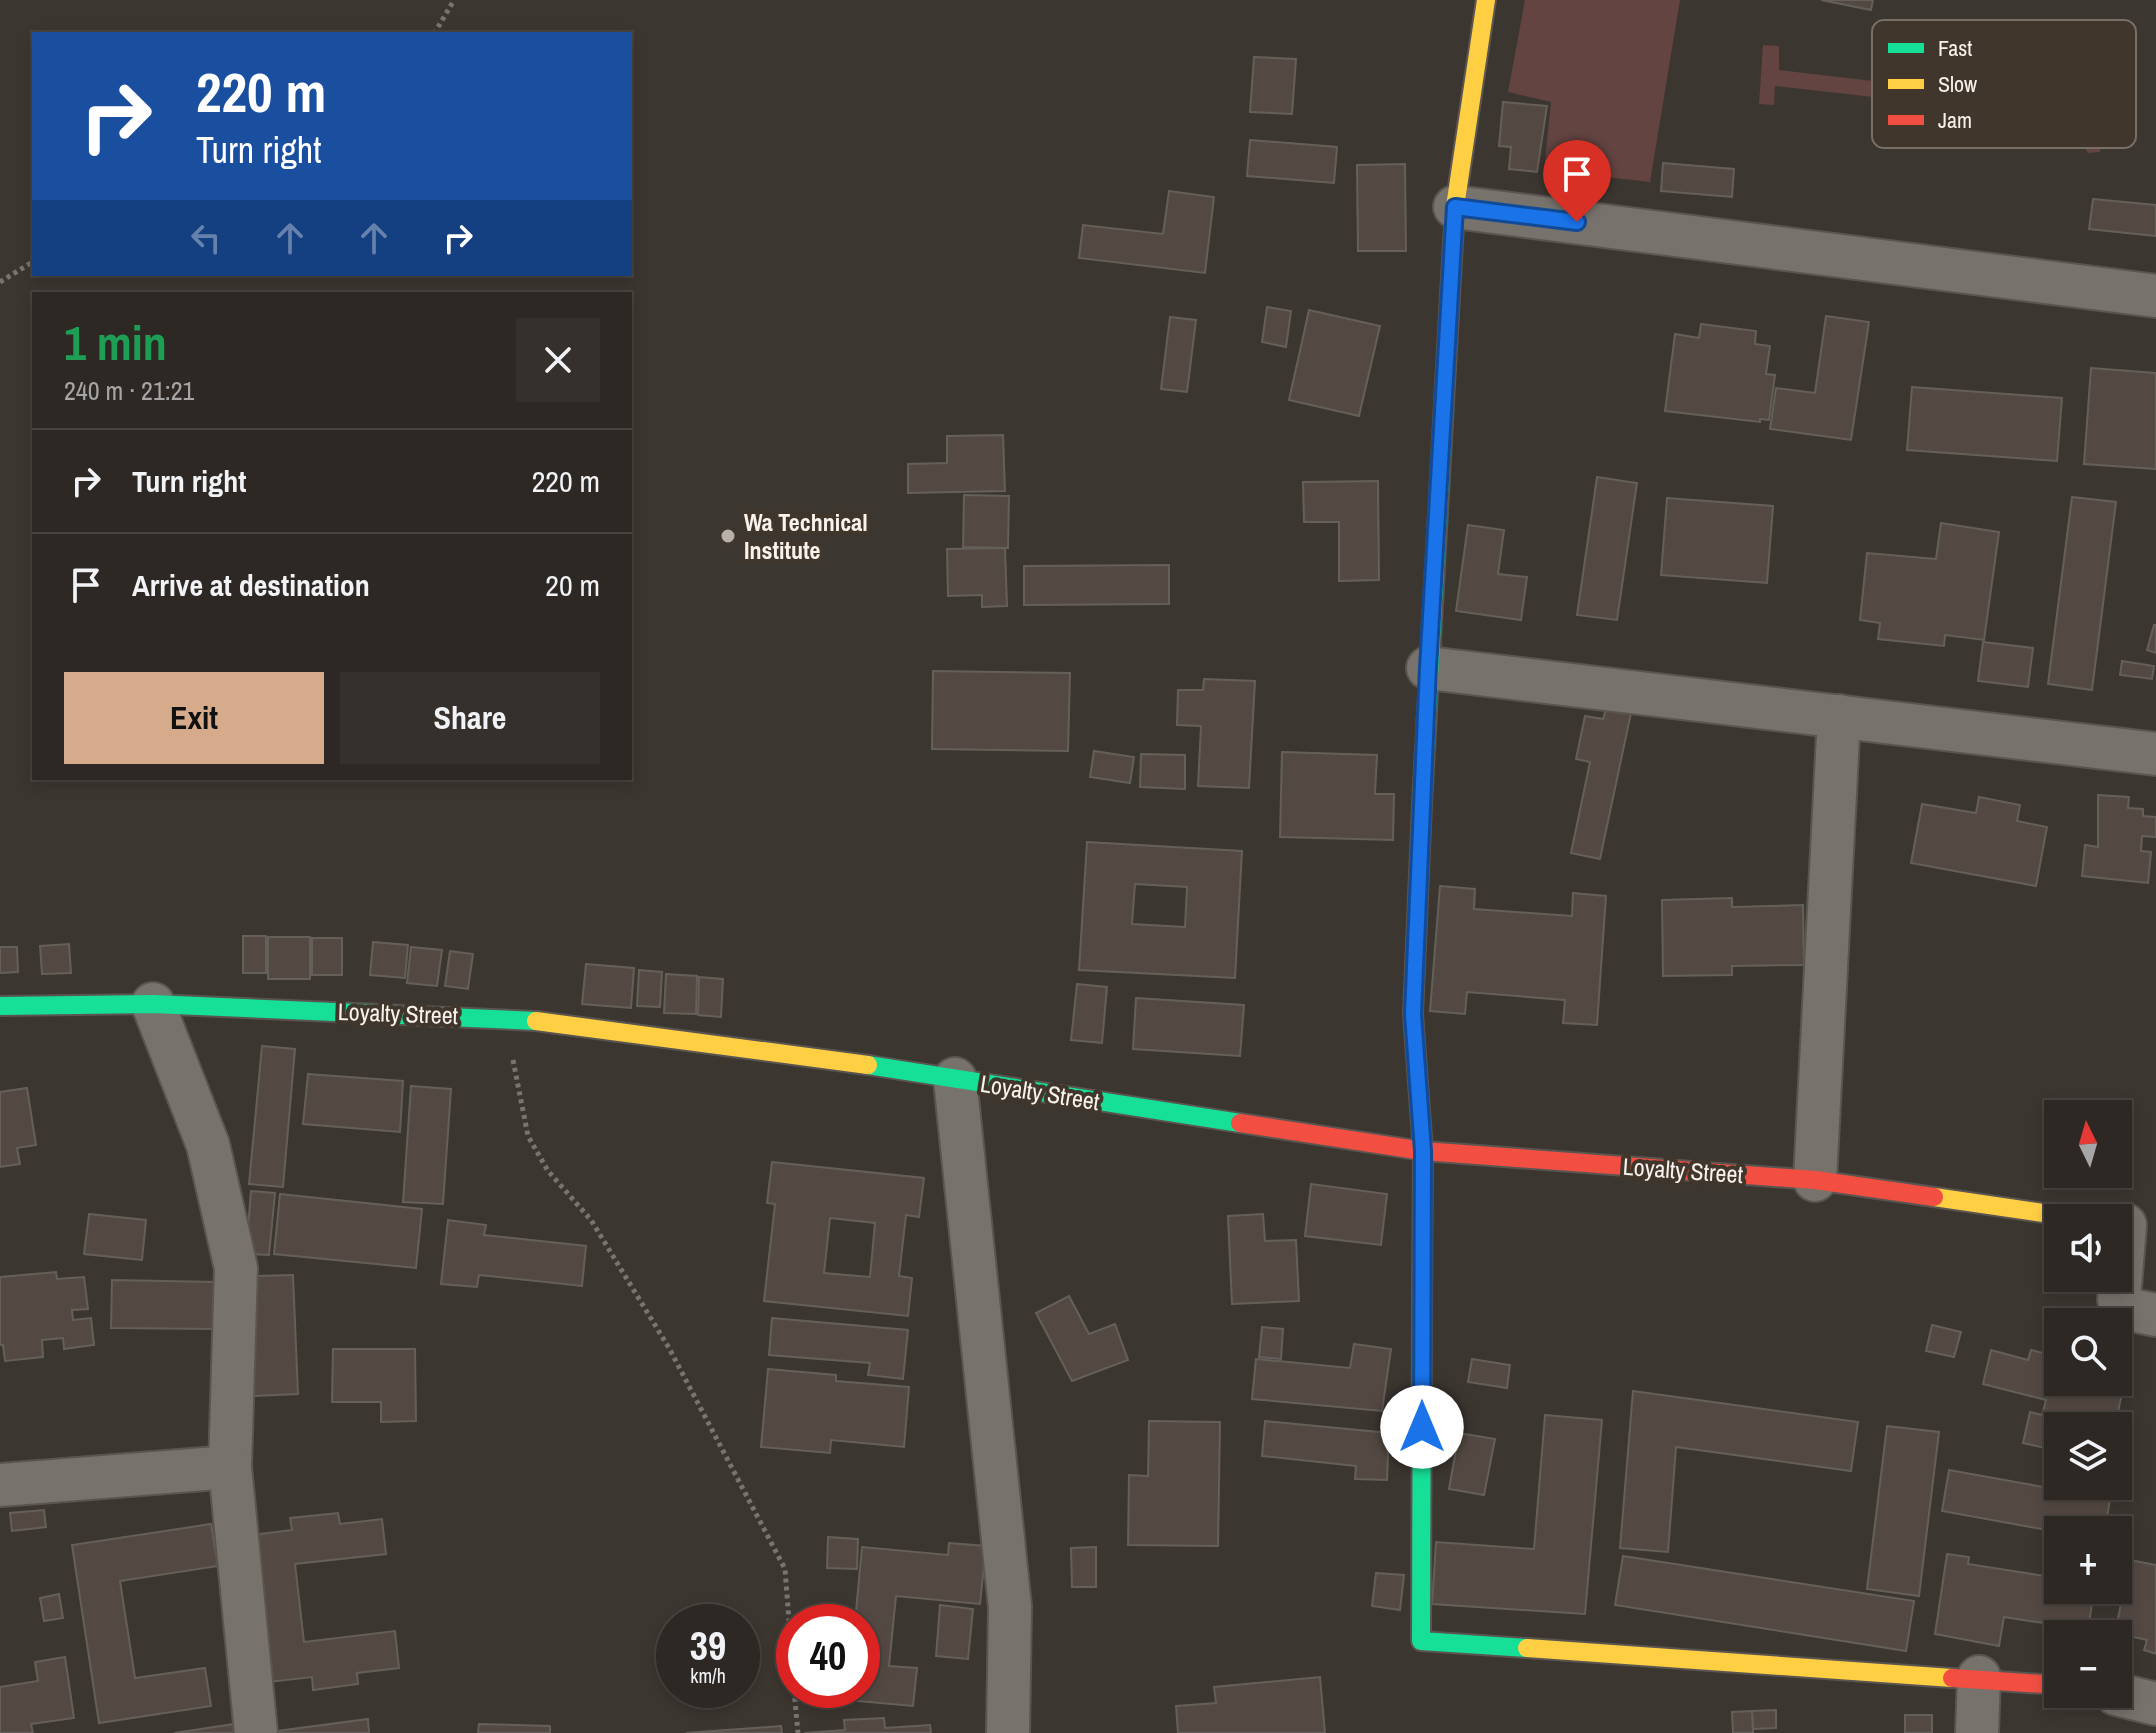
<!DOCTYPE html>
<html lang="en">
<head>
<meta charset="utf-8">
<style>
  body { margin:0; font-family:"Archivo Narrow",sans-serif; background:#35302c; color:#f1f3f6; height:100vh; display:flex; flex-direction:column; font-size:30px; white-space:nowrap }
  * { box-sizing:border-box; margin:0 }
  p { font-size:26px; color:#a7a6a6 }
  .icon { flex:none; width:44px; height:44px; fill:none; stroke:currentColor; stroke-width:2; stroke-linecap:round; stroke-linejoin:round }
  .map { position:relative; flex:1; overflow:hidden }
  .sheet { position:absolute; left:32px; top:292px; width:600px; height:488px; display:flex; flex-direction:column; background:#2d2824; border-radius:0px; box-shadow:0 4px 12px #0003,0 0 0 2px #484441 }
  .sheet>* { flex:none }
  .top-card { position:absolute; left:32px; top:32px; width:600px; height:244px; border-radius:0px; box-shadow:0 4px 12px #0003,0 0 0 2px #484441; background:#1a4fa0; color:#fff; overflow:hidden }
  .needle { width:52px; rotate:355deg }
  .controls { position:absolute; left:2044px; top:1100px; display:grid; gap:16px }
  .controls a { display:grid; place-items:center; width:88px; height:88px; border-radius:0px; background:#2d2824; box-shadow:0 4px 12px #0003,0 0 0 2px #484441; font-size:40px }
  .speed { position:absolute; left:656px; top:1604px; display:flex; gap:16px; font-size:40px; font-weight:700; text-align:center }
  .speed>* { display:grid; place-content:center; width:104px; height:104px; border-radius:50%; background:#2d2824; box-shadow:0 4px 12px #0003,0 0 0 2px #484441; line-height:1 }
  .speed small { font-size:20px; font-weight:400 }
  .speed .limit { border:12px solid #d22; background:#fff; color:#111 }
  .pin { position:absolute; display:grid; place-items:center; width:68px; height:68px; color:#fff; margin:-82px -34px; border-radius:50% 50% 50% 0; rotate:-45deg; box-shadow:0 0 8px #0007 }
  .pin .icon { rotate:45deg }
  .me { position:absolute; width:88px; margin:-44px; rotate:0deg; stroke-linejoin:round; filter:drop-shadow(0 0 6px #0008) }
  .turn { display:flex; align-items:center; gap:28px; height:168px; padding:0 32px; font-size:36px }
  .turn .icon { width:104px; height:104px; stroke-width:2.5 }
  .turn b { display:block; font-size:56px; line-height:68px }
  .lanes { display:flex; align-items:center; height:76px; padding:0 32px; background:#0003; justify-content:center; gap:40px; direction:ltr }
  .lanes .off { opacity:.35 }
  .round { display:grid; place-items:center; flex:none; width:84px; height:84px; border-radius:0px; background:#35302c }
  .head { display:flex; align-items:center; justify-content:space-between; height:136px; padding:0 32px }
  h1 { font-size:48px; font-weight:800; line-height:60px; color:#1e9e55 }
  .button { display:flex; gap:16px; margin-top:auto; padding:16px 32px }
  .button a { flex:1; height:92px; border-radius:0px; background:#d6ab8b; color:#111; font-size:32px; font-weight:800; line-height:92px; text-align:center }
  .button a+a { background:#35302c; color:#f1f3f6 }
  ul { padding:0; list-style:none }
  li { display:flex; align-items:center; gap:24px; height:104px; padding:0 32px; border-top:2px solid #484441 }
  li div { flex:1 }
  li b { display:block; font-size:30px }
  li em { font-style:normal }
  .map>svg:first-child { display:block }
  .green { fill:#634441 }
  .building { fill:#544942; stroke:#655f5b; stroke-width:2; fill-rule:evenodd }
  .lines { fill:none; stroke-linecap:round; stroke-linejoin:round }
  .street-casing { stroke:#5a5550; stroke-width:46 }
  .fast-casing { stroke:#5a5550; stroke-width:22 }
  .slow-casing { stroke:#5a5550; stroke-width:22 }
  .jam-casing { stroke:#5a5550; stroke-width:22 }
  .path { stroke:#787470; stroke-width:5; stroke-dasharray:4 4; stroke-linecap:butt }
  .street { stroke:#77726c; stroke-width:42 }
  .fast { stroke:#16e098; stroke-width:18 }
  .slow { stroke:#ffcf43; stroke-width:18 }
  .jam { stroke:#f24e42; stroke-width:18 }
  .route-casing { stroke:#114b97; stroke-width:20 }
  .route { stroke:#1a73e8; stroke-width:14 }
  .poi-dot { fill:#b7b1ab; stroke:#40362c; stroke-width:3 }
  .labels { text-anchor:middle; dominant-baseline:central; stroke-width:8; stroke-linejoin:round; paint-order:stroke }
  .poi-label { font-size:24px; font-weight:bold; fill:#f9f3ed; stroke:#40362c; text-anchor:start }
  .street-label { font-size:24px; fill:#f9f3ed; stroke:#40362c }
  .key { fill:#40362c; stroke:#786f66; stroke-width:2 }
  .key-label { font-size:22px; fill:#f9f3ed }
</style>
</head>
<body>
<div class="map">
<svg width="2156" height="1733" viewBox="0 0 2156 1733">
  <rect width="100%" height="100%" fill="#3c3630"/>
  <!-- green -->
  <g class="green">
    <path d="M1525 0H1680L1650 182 1544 170 1551 102 1508 92Z"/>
    <path d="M1763 45 1779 46V70L2067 104 2096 73 2105 78 2100 152 2088 153 2066 119 1775 86 1774 105 1759 104Z"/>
  </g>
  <!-- building -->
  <g class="building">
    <path d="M1821 0H1873L1871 10Z"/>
    <path d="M1254 57 1296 59 1292 114 1250 112Z"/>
    <path d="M1503 102 1547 106 1537 172 1509 169 1511 147 1499 146Z"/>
    <path d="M1250 140 1337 147 1334 183 1247 176Z"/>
    <path d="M1663 163 1734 169 1732 197 1661 191Z"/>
    <path d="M1405 164 1406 251H1358L1357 165Z"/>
    <path d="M1169 191 1214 197 1205 273 1079 258 1083 225 1163 234Z"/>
    <path d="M2093 199 2156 205V236L2089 229Z"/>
    <path d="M1267 307 1291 311 1286 347 1262 342Z"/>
    <path d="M1309 310 1380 326 1359 416 1289 400Z"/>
    <path d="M1826 316 1869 322 1851 440 1770 429 1776 388 1815 393Z"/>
    <path d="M1170 317 1196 320 1187 392 1161 389Z"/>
    <path d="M1701 324 1756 331 1755 344 1770 346 1766 374 1775 375 1769 420 1760 419V422L1665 411 1675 334 1699 338Z"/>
    <path d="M2091 368 2156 373V469L2084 464Z"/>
    <path d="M1912 387 2062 398 2057 461 1907 450Z"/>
    <path d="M1003 435 1005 491 908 493V464L947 463V436Z"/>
    <path d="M1597 477 1637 483 1617 620 1577 615Z"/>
    <path d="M1378 481 1379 580 1339 581V522H1304L1303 482Z"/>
    <path d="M964 495 1009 496 1008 548 963 547Z"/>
    <path d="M2072 497 2116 502 2092 690 2048 684Z"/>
    <path d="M1667 498 1773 506 1767 583 1661 575Z"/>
    <path d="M1941 523 1999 532 1984 640 1945 635 1944 646 1878 639 1880 623 1860 620 1867 553 1936 559Z"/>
    <path d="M1468 525 1504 530 1498 574 1527 577 1521 620 1456 611Z"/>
    <path d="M1005 548 1007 606 982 607V595L948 596 947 549Z"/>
    <path d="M1169 565V604L1024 605V566Z"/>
    <path d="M2154 625H2156V653L2147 650Z"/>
    <path d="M1983 642 2033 648 2028 687 1978 681Z"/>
    <path d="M2122 661 2154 666 2152 679 2120 675Z"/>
    <path d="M933 671 1070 673 1068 751 932 749Z"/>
    <path d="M1204 679 1255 681 1249 788 1198 786 1201 726 1177 725 1178 690H1203Z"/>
    <path d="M1606 709 1631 713 1600 859 1571 853 1590 762 1576 759 1585 716 1603 719Z"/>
    <path d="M1094 751 1134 757 1130 783 1090 777Z"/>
    <path d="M1282 752 1377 755 1375 794H1394L1393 840 1280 837Z"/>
    <path d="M1141 754 1185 755V789L1140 787Z"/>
    <path d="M2098 795 2129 797 2128 808 2143 809V816L2156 817V837L2142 836 2141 851 2151 852 2148 883 2082 876 2085 845 2098 847Z"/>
    <path d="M1979 797 2020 805 2017 821 2047 827 2036 886 1911 863 1922 804 1976 813Z"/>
    <path d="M1087 842 1242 851 1235 978 1079 970ZM1135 884 1187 887 1185 927 1132 924Z"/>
    <path d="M1440 886 1475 889 1474 909 1572 916 1573 893 1606 896 1597 1025 1563 1023 1565 1000 1467 992 1465 1014 1430 1011Z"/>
    <path d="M1732 898V907L1803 905 1804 965 1732 966V975L1663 976 1662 900Z"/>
    <rect x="243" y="936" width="23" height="37"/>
    <rect x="268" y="937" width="42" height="42"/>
    <rect x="312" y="938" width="30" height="37"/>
    <path d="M373 942 408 945 405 978 370 975Z"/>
    <path d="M69 944 71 973 42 974 40 946Z"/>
    <path d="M0 947H17L18 972 0 973Z"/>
    <path d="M411 947 442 950 437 986 407 983Z"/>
    <path d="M450 951 473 954 468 989 445 986Z"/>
    <path d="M586 964 634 968 631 1008 582 1004Z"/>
    <path d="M639 970 662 972 660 1007 637 1006Z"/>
    <path d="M666 974 697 976 696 1014 664 1013Z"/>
    <path d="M699 977 723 979 721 1017 698 1015Z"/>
    <path d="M1077 984 1107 987 1102 1043 1071 1040Z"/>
    <path d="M1136 998 1244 1005 1240 1056 1133 1049Z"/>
    <path d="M262 1046 295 1049 283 1187 249 1184Z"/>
    <path d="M308 1074 403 1081 400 1132 303 1124Z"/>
    <path d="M411 1086 451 1089 443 1204 403 1202Z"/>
    <path d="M27 1088 36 1145 17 1148 20 1164 0 1167V1092Z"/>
    <path d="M772 1162 924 1178 919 1217 906 1215 899 1276 912 1278 908 1316 764 1301 775 1204 767 1203ZM830 1218 875 1223 870 1277 824 1273Z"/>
    <path d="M1311 1184 1387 1194 1381 1245 1305 1236Z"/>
    <path d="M251 1191 275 1193 269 1255 246 1254Z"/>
    <path d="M280 1194 422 1209 416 1268 274 1254Z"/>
    <path d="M89 1214 146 1220 142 1260 84 1254Z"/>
    <path d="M1263 1214 1265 1241 1296 1240 1299 1301 1232 1304 1228 1216Z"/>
    <path d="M448 1220 486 1225 484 1235 586 1246 582 1286 479 1275 477 1287 441 1284Z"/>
    <path d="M56 1272 57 1279 84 1277 88 1309 72 1310 73 1320 91 1318 94 1345 64 1349 63 1338 42 1340 43 1357 5 1361 3 1345H0V1277Z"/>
    <path d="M293 1275 298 1394 254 1396 249 1276Z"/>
    <path d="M112 1280 217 1282 216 1329 111 1328Z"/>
    <path d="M1069 1296 1089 1334 1115 1324 1128 1360 1072 1381 1036 1313Z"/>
    <path d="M772 1318 908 1330 903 1379 868 1375 870 1363 769 1355Z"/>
    <path d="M1932 1325 1961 1332 1954 1357 1926 1351Z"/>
    <path d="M1262 1327 1283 1329 1281 1359 1259 1357Z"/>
    <path d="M1354 1344 1391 1349 1382 1411 1252 1399 1256 1359 1350 1368Z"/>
    <path d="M2053 1347 2058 1348V1382H2118V1370L2127 1372 2117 1416 2094 1411 2090 1426H2058V1451L2023 1443 2030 1412 2042 1415 2046 1400 1983 1384 1991 1350 2028 1360 2031 1350 2051 1355Z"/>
    <path d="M333 1349H415L416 1421 381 1422V1402H332Z"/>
    <path d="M1472 1359 1510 1365 1507 1388 1468 1382Z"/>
    <path d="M768 1369 836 1375V1381L909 1387 904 1447 831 1440 830 1453 761 1447Z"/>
    <path d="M1633 1391 1858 1422 1851 1471 1676 1447 1668 1552 1620 1548Z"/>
    <path d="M1545 1415 1602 1420 1585 1614 1432 1604 1436 1542 1534 1549Z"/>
    <path d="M1149 1421 1220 1422 1218 1546 1128 1545 1129 1475 1148 1476Z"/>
    <path d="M1265 1421 1389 1433 1387 1480 1355 1479 1356 1466 1262 1456Z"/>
    <path d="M1887 1426 1939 1432 1919 1596 1867 1589Z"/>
    <path d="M1459 1433 1495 1439 1484 1495 1449 1489Z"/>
    <path d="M1949 1470 2110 1499 2105 1530 2058 1532 1942 1511Z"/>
    <path d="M44 1510 46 1527 12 1531 10 1513Z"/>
    <path d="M338 1513 340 1524 382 1519 386 1554 295 1564 304 1642 395 1631 399 1668 357 1673 358 1684 313 1690 312 1677 269 1682 252 1535 292 1530 290 1518Z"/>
    <path d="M211 1524 218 1566 120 1581 135 1678 205 1668 211 1706 99 1723 72 1545Z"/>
    <path d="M828 1537 858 1539 857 1569 827 1568Z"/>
    <path d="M949 1543 986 1546 980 1604 896 1596 889 1666 917 1668 913 1706 847 1700 848 1690H862V1622H855L862 1547 948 1555Z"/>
    <path d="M1096 1547V1587H1072L1071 1548Z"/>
    <path d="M1947 1554 1969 1557 1968 1564 2058 1578V1590H2094L2088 1630 2004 1617 1999 1646 1935 1634Z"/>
    <path d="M1623 1556 1914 1601 1906 1651 1615 1605Z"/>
    <path d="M2130 1560 2156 1565V1654L2144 1650 2147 1640 2115 1633Z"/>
    <path d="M1376 1573 1404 1575 1400 1610 1372 1606Z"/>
    <path d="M59 1594 63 1618 44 1621 40 1598Z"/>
    <path d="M940 1605 973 1609 968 1659 936 1656Z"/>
    <path d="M65 1657 74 1718 31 1724 33 1733H0V1687L38 1681 35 1662Z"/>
    <path d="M1320 1677 1325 1733H1178L1176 1706 1216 1703 1214 1687Z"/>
    <path d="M807 1690H834V1698L807 1699Z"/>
    <path d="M1776 1710V1728L1753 1729 1752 1711Z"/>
    <path d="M1752 1711 1753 1733H1733L1732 1712Z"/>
    <rect x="1905" y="1715" width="27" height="18"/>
    <path d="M884 1718 885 1728 930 1725 931 1733H804L845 1730 844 1720Z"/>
    <path d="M368 1719 369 1733H270V1732Z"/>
    <path d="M241 1723 243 1733H174Z"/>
    <path d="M479 1724 550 1726V1733H478Z"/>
    <path d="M781 1726 782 1733H686Z"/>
  </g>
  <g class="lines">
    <!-- street casing -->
    <g class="street-casing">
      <g id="street">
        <path d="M1455 207 2156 296"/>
        <path d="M1428 668 2156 754"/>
        <path d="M153 1004 208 1145 236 1268 230 1467 256 1733"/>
        <path d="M955 1079 1010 1607 1008 1733"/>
        <path d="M1815 1180 1839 716"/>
        <path d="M2125 1225 2119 1299 2126 1309 2156 1315"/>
        <path d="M0 1485 230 1467"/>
        <path d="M2116 1694 2156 1704"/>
        <path d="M1977 1733 1979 1677"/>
      </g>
    </g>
    <!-- fast casing -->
    <g class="fast-casing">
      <g id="fast">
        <path d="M1422 804 1446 367"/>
        <path d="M0 1006 153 1004 536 1021"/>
        <path d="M868 1065 1240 1123"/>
        <path d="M1422 1296 1421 1641 1527 1648"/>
      </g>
    </g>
    <!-- slow casing -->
    <g class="slow-casing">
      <g id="slow">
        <path d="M1446 367 1455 207 1486 0"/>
        <path d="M1422 804 1413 1014 1423 1151 1422 1296"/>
        <path d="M536 1021 868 1065"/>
        <path d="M1934 1197 2078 1218"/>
        <path d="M1527 1648 1952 1678"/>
      </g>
    </g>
    <!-- jam casing -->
    <g class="jam-casing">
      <g id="jam">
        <path d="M1240 1123 1423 1151 1815 1180 1934 1197"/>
        <path d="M1952 1678 2058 1685"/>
      </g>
    </g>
    <!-- path -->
    <g class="path">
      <path d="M434 34 454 0"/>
      <path d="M0 282 34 261"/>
      <path d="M513 1060 528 1136 548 1171 591 1220 669 1348 785 1569 794 1685"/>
      <path d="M794 1690 798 1733"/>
    </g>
    <!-- street -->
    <use href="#street" class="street"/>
    <!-- fast -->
    <use href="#fast" class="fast"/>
    <!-- slow -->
    <use href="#slow" class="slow"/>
    <!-- jam -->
    <use href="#jam" class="jam"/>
  </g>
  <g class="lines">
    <!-- route casing -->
    <g class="route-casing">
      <path id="route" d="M1422 1427 1423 1151 1413 1014 1428 668 1455 207 1577 222"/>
    </g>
    <!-- route -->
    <use href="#route" class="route"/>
  </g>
  <!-- markers -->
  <circle class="poi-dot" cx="728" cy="536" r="8"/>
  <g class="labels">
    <!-- poi labels -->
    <g class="poi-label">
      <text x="744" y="522">Wa Technical<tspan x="744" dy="28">Institute</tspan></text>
    </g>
    <!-- street labels -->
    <g class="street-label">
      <text transform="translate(398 1013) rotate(2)">Loyalty Street</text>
      <text transform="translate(1040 1092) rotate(9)">Loyalty Street</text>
      <text transform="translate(1683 1170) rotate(4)">Loyalty Street</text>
    </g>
  </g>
  <!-- legend -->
  <rect x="1872" y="20" width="264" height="128" rx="12" class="key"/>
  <rect x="1888" y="43" width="36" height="10" fill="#16e098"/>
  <rect x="1888" y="79" width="36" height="10" fill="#ffcf43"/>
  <rect x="1888" y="115" width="36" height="10" fill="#f24e42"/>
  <g class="key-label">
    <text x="1938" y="56">Fast</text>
    <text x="1938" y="92">Slow</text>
    <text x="1938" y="128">Jam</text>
  </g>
</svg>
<div class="controls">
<a><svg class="needle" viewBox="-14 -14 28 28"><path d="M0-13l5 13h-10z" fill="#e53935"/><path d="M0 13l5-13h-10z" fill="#a7a6a6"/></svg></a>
<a><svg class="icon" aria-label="sound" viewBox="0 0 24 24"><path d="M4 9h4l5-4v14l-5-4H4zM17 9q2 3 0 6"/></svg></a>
<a><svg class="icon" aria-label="search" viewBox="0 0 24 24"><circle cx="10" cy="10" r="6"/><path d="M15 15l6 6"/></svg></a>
<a><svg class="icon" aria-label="layers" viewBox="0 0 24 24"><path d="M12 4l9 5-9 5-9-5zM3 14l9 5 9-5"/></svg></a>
<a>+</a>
<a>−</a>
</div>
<div class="speed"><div>39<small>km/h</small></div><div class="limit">40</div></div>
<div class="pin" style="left:1577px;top:222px;background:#d93025"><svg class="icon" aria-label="arrive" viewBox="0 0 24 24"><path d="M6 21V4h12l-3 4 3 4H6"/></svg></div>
<svg class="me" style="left:1422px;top:1427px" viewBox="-20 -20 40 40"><circle r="19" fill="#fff"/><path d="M0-13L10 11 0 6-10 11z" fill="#1a73e8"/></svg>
<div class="top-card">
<div class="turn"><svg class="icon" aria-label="right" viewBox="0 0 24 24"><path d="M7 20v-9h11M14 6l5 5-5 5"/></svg><div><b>220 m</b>Turn right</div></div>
<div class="lanes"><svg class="icon off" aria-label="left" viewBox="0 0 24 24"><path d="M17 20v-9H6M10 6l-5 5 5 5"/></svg><svg class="icon off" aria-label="ahead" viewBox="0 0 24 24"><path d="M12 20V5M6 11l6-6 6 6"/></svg><svg class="icon off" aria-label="ahead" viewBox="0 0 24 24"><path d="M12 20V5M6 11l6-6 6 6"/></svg><svg class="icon" aria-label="right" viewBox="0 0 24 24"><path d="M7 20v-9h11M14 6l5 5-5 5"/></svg></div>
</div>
<section class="sheet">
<div class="head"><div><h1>1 min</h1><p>240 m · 21:21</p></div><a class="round"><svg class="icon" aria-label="close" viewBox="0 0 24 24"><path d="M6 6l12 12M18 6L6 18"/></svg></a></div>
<ul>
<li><svg class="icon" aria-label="right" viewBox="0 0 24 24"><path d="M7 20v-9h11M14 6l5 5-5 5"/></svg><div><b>Turn right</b></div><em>220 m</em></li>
<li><svg class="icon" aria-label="arrive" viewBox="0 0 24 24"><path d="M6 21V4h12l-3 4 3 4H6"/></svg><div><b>Arrive at destination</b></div><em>20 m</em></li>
</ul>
<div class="button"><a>Exit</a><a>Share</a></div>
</section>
</div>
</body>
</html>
